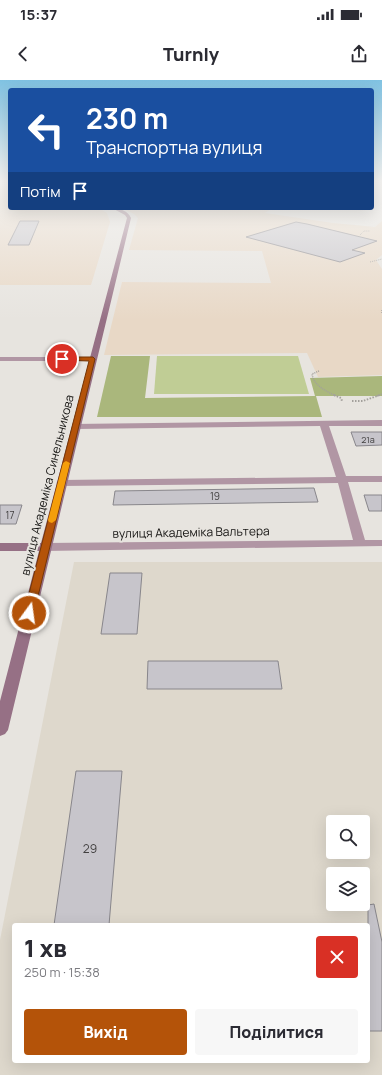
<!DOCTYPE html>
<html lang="uk">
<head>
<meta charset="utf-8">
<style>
  body { margin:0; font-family:Manrope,sans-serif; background:#f7f7f7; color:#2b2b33; height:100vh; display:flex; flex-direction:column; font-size:15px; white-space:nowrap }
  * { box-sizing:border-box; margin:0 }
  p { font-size:13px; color:#7c7c81 }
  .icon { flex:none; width:22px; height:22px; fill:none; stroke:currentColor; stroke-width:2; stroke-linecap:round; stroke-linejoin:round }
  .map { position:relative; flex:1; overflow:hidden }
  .side { position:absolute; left:12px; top:843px; width:358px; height:140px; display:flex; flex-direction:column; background:#fff; border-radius:4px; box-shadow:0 4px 16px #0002 }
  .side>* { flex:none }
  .hud { position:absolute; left:8px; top:8px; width:366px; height:122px; border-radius:4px; box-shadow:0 4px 16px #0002; background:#1a4fa0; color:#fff; overflow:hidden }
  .fabs { position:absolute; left:326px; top:735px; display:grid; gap:8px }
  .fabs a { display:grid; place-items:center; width:44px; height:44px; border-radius:4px; background:#fff; box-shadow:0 4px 16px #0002; font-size:20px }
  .pin { position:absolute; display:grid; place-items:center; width:34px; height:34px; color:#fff; margin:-17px; border:2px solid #fff; border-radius:50%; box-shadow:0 1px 4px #0007 }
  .me { position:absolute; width:44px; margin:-22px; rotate:14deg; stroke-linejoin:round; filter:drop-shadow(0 0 3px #0008) }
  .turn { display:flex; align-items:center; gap:14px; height:84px; padding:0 12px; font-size:18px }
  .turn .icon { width:52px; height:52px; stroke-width:2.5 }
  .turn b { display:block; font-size:28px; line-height:34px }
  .then { display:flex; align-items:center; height:38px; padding:0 12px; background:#0003; gap:8px; font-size:15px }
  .round { display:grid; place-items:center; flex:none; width:42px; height:42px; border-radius:4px; background:#f7f7f7 }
  .head { display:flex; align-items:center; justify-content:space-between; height:68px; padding:0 12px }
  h1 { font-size:24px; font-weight:800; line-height:30px }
  .primary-button { display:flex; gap:8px; margin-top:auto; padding:8px 12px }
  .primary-button a { flex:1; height:46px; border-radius:4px; background:#b45309; color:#fff; font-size:16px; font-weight:800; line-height:46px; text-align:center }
  .primary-button a+a { background:#f7f7f7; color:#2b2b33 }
  .status { display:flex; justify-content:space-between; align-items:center; height:28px; padding:0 20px; background:#fff; direction:ltr }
  .status svg { height:11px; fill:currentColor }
  header { display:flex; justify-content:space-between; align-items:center; height:52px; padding:0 12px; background:#fff; font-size:18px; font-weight:800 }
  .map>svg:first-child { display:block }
  .built { fill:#ded8cc; fill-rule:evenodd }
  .industrial { fill:#e8d8c6 }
  .green { fill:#c0cd95 }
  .forest { fill:#aab77c }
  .building { fill:#c7c5cb; stroke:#88868b }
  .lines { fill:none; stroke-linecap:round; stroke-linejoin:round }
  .path-far2 { stroke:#a3a09c; stroke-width:1; stroke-dasharray:1 1; stroke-linecap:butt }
  .path-far1 { stroke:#a3a09c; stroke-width:1.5; stroke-dasharray:1 1; stroke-linecap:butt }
  .path { stroke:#a3a09c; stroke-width:2; stroke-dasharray:1.5 1.5; stroke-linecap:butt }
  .street { fill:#b196a4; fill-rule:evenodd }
  .secondary { fill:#967085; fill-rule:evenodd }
  .route { fill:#b45309; stroke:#753606 }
  .slow { fill:#f59e0b }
  .labels { text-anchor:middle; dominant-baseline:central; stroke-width:4; stroke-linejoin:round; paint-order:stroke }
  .far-number-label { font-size:9px; fill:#424040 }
  .number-label { font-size:10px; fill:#424040 }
  .street-label { font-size:12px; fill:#151412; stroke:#e7e4df }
  .near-number-label { font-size:12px; fill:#424040 }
</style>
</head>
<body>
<div class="status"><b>15:37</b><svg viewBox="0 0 49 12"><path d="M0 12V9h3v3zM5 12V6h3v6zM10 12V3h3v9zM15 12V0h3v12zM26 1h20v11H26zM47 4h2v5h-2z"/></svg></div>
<header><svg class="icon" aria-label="back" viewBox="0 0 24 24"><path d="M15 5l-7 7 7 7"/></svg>Turnly<svg class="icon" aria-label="share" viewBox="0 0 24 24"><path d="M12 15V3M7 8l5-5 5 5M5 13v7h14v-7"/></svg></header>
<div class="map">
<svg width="382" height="995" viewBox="0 0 382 995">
  <rect width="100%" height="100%" fill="#e7e4df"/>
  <!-- built -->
  <path class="built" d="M74 482H382V995H0V860ZM333 742H363V772H333ZM333 794H363V824H333ZM14 845H368V981H14Z"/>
  <!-- industrial -->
  <g class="industrial">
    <path d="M0 106H10V128H98L107 133 110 142 91 205H0Z"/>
    <path d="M122 128H272L265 133 333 143 375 147 382 141V175L376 180 382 189V295L318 297 307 273 104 275 122 202 271 203 262 171 129 170 138 138 134 134Z"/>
  </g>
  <!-- green -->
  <path class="green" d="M157 276H298L309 314H154Z"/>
  <!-- forest -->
  <path class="forest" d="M111 276H150L145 318 315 316 310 298 382 296V316H316L322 337H97Z"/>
  <!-- building -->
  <g class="building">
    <path d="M20 141H39L29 165H8Z"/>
    <path d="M296 142 307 144 377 161 352 170 365 173 340 182 246 157Z"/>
    <path d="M351 352H382V365L356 366Z"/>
    <path d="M314 408 318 422 113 425 115 411Z"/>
    <path d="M364 415H382V431H369Z"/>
    <path d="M0 425H22L16 444H0Z"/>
    <path d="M110 493H142L137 554H101Z"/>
    <path d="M148 581H278L282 609H147Z"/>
    <path d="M76 691H122L109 845H54Z"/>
    <path d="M374 824 382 862V951H368V825Z"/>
  </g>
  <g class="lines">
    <!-- path-far2 -->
    <g class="path-far2">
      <path d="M360 155 364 151H370"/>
      <path d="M370 182 382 179"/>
    </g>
    <!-- path-far1 -->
    <g class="path-far1">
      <path d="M382 230V233"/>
      <path d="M319 291 312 294C314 306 326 311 336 316"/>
      <path d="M377 316 382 314"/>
    </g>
    <!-- path -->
    <g class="path">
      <path d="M334 315 341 318 342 321"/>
      <path d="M352 321H363L380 315"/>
    </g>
    <!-- street -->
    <g class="street">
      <path d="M0 277H93L97 279 93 281H0Z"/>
      <path d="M382 340V346H329L346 396H382V402H348L365 460H382V466L45 471 39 467 45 463 353 460 338 403 61 406 56 403 61 400 336 397 320 346 76 349 73 348V344Z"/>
    </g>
    <!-- secondary -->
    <path class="secondary" d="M112 128C120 128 128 131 131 138L8 650 5 654 0 656V621L39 471H0V463H41L127 138 125 135Z"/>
  </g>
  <!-- sky -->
  <linearGradient id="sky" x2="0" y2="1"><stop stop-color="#80c2e2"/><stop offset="0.42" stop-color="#f4f3f1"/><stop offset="1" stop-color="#f4f3f1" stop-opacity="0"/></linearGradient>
  <rect width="382" height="240" fill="url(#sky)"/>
  <!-- route -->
  <path class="route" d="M62 277H93L95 279 34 533 29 536 24 533 89 281 60 280Z"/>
  <!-- slow -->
  <path class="slow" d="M66 381 70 383 56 440 52 443 49 442 48 440 63 383Z"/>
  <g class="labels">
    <!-- far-number labels -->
    <g class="far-number-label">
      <text x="368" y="359">21а</text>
    </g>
    <!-- number labels -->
    <g class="number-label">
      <text x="215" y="416">19</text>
      <text x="10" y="435">17</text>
    </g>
    <!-- street labels -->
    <g class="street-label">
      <text transform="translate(47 405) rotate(-76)">вулиця Академіка Синельникова</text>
      <text transform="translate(191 452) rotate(-1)">вулиця Академіка Вальтера</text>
    </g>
    <!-- near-number labels -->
    <g class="near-number-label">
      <text x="90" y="768">29</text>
    </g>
  </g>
</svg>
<div class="fabs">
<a><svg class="icon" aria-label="search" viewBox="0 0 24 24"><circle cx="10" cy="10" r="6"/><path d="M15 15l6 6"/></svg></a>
<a><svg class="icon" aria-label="layers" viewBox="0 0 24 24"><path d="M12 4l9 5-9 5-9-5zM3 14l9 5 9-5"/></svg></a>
</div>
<div class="pin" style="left:62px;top:279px;background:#d93025"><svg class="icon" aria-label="arrive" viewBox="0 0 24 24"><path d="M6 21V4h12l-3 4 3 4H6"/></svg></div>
<svg class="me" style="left:29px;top:533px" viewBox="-20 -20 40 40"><circle r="17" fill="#b45309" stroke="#fff" stroke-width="3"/><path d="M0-11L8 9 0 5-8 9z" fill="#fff"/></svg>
<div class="hud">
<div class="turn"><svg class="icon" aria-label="left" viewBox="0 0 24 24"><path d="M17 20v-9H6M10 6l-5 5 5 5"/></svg><div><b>230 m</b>Транспортна вулиця</div></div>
<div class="then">Потім<svg class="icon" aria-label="arrive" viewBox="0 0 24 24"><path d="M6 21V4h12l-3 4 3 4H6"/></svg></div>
</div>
<section class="side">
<div class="head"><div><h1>1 хв</h1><p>250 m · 15:38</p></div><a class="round" style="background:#d93025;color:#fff"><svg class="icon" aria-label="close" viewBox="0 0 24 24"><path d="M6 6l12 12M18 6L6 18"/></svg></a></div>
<div class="primary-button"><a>Вихід</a><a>Поділитися</a></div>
</section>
</div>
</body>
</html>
